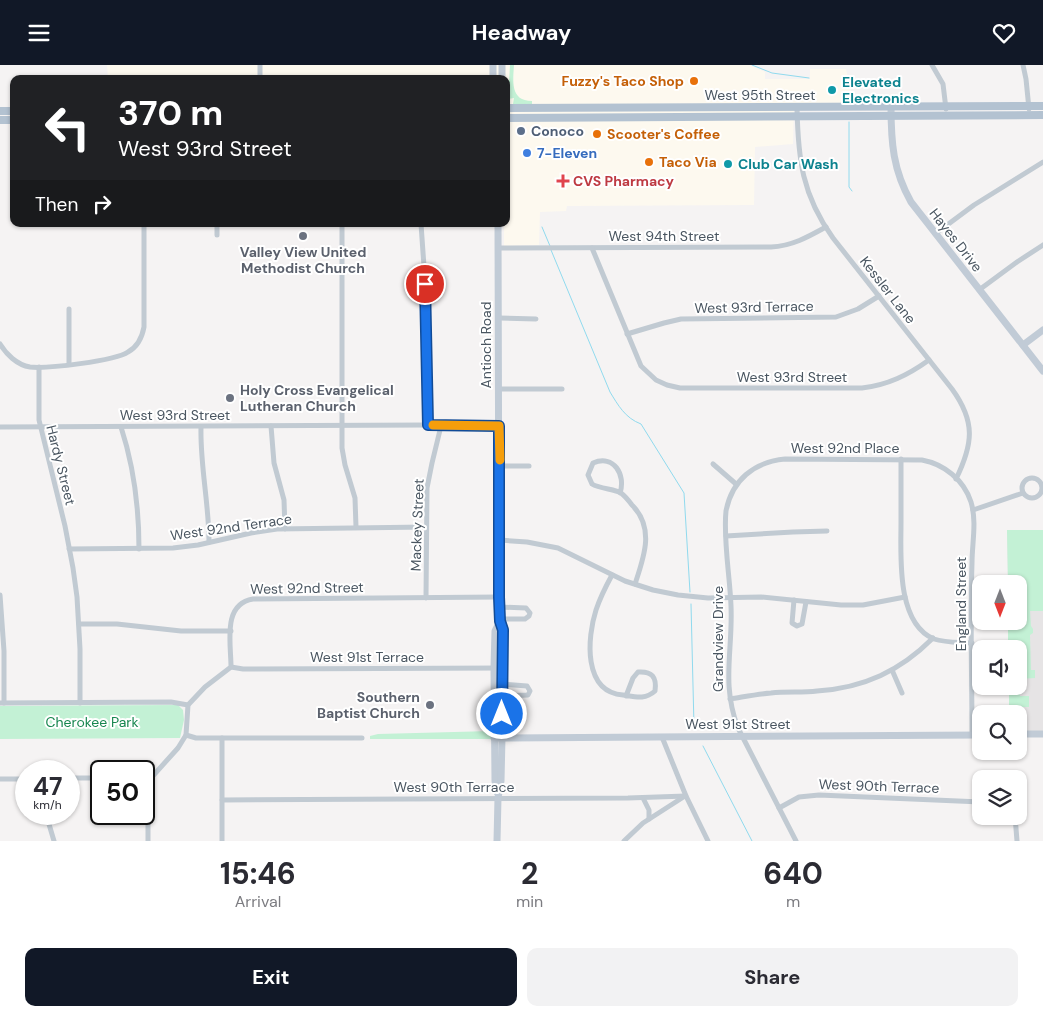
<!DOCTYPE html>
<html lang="en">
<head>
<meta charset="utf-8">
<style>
  body { margin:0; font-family:"DM Sans",sans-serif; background:#f2f2f3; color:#2b2b33; height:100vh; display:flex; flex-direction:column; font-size:19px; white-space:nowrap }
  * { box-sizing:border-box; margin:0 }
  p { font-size:16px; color:#7c7c81 }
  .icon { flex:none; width:28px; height:28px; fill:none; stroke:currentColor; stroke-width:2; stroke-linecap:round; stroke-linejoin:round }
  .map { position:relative; height:776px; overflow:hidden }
  .sheet { display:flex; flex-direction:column; background:#fff; flex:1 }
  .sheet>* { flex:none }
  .guide { position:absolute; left:10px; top:10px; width:500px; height:152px; border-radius:10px; box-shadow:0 1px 4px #0004; background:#202124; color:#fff; overflow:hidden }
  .needle { width:32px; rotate:180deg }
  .fabs { position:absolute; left:972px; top:510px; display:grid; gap:10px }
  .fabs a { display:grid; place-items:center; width:55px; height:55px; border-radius:10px; background:#fff; box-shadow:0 1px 4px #0004; font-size:25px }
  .speed { position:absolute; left:15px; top:695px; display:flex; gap:10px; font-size:25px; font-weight:700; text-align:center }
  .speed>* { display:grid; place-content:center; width:65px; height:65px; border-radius:50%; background:#fff; box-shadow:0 1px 4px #0004; line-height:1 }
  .speed small { font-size:12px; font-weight:400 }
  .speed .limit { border:2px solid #111; border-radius:8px; background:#fff; color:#111 }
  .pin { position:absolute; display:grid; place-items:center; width:42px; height:42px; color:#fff; margin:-21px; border:2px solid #fff; border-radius:50%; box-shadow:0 1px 5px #0007 }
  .me { position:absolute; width:55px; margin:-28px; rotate:0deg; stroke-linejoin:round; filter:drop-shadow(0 0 4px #0008) }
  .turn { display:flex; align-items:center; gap:18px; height:105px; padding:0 25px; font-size:22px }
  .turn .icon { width:65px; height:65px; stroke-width:2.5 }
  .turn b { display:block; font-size:35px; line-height:42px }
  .then { display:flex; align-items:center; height:48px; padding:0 25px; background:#0003; gap:10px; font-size:19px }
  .eta { display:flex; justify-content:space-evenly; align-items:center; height:85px; text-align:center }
  .eta b { font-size:30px; font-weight:700; line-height:35px }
  .action { display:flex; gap:10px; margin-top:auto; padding:10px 25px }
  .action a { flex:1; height:58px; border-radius:10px; background:#111827; color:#fff; font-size:20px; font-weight:700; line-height:58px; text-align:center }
  .action a+a { background:#f2f2f3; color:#2b2b33 }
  header { display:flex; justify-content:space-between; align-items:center; height:65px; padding:0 25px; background:#111827; color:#fff; font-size:22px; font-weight:700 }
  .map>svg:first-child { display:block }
  .commercial { fill:#fdf9ef }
  .education { fill:#e6e4e5 }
  .green { fill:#c3f1d5 }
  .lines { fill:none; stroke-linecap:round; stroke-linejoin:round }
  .stream { stroke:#90daee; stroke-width:1 }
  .street { stroke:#c1cad2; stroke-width:5 }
  .secondary { stroke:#c1cbd6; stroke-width:7 }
  .primary { stroke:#b3c2d1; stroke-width:8 }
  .route-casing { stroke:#114b97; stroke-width:12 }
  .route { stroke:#1a73e8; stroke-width:9 }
  .slow { stroke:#f59e0b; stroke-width:9 }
  .food-dot { fill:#e8710a; stroke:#fff; stroke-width:2 }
  .culture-dot { fill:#0f9aa8; stroke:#fff; stroke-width:2 }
  .service-dot { fill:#5c6f8a; stroke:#fff; stroke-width:2 }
  .shop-dot { fill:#3f7fe0; stroke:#fff; stroke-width:2 }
  .health-dot { fill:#e0444e; stroke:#fff; stroke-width:2 }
  .worship-dot { fill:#6b7280; stroke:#fff; stroke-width:2 }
  .labels { text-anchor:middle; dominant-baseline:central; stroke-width:4; stroke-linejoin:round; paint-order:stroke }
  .food-label { font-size:14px; font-weight:bold; fill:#c56008; stroke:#fff; text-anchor:start }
  .culture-label { font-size:14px; font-weight:bold; fill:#0d838f; stroke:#fff; text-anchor:start }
  .street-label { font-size:14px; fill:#4a5661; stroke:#fff }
  .service-label { font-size:14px; font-weight:bold; fill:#4e5e75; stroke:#fff; text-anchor:start }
  .shop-label { font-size:14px; font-weight:bold; fill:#366cbe; stroke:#fff; text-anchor:start }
  .health-label { font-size:14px; font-weight:bold; fill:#be3a42; stroke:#fff; text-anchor:start }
  .worship-label { font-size:14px; font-weight:bold; fill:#5b616d; stroke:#fff }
  .park-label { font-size:14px; fill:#17864f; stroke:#fff }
</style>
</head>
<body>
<header><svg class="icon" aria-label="menu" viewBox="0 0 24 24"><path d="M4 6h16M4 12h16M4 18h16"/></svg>Headway<svg class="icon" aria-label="heart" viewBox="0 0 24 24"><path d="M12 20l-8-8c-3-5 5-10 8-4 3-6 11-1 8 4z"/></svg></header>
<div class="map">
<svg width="1043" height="776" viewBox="0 0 1043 776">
  <rect width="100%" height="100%" fill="#f5f3f3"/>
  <!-- commercial -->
  <path class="commercial" d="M107 0H750L765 7V14H810V4H846L854 38 794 39 793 79 755 82 754 140 567 141 566 146 540 147 539 180 504 181V159H506V14H108Z"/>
  <!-- education -->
  <path class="education" d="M1007 465H1043V666L1019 667V649H1009V621H1019V584H1008V556H1019V519H1008Z"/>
  <!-- green -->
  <g class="green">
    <path d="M510 0H514C513 16 510 36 532 36V39H513L514 33 508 34Z"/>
    <path d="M1007 465H1043V546H1030L1031 561 1033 564V568L1030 570 1031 605H1035V613L1019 614 1020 631H1029V642H1023V657H1019V649H1009V621H1019V584H1008V556H1019V519H1008Z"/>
    <path d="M178 640 183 645 184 655 180 673 0 674V641Z"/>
    <path d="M492 666V674H370V671L378 669Z"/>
  </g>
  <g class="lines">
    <!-- stream -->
    <g class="stream">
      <path d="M752 0 772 8 809 13"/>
      <path d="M849 57V122L852 126"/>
      <path d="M542 162 550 181"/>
      <path d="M551 185 610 327C618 340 625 353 641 359L684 428 690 527"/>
      <path d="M691 539 694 661"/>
      <path d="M703 681 752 776"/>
    </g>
    <!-- street -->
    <g class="street">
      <path d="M260 0V14"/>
      <path d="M932 0 943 19 946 44"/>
      <path d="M1023 0 1026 14 1029 44"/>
      <path d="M797 42C798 94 802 130 833 173L952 324C976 357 973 379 956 414"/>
      <path d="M217 159V170"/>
      <path d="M342 159V383L345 400 355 433 356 462"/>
      <path d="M421 159 427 244 428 360"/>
      <path d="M935 169 974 140 1043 97"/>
      <path d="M498 183 771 182C792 181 808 172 826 162"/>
      <path d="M592 183 641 301 656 315 667 320 680 323H862C888 320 908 310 929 295"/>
      <path d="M979 225 1017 197 1043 180"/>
      <path d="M69 244V299"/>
      <path d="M499 253 536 254"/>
      <path d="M627 269 664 258 681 254 836 252 858 244 879 231"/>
      <path d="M0 279C6 289 17 300 30 302 46 304 115 296 128 287 137 282 142 273 144 262V159"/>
      <path d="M39 302V355L65 461 73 503 77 532 80 584V638"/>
      <path d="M499 324H562"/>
      <path d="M271 361 274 398 284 435 285 464"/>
      <path d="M0 362 428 360 499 361"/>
      <path d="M121 362C134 402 139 442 139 484"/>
      <path d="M201 362C200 401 209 438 209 477"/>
      <path d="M901 394C901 415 901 437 901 458 901 491 896 558 934 574 946 578 960 577 972 578"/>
      <path d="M713 399 736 419"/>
      <path d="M500 401H529"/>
      <circle cx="1032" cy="423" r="10"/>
      <path d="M620 428C626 410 614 389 593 398L588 410 592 419C600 424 615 424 621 428 625 431 629 436 632 440 655 463 644 492 635 519"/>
      <path d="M973 445 1023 428"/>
      <path d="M726 471 793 467 827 466"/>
      <path d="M499 475 527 477 558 483 625 516 653 525 678 530 708 533 761 532 841 540H863L905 532"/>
      <path d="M69 484 173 483 198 480 251 468 277 464 426 462"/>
      <path d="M612 510C606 521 600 533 596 545 587 573 583 627 623 630 636 632 645 635 655 626 657 612 652 606 638 607L633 613 626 631"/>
      <path d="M0 530 4 586V638"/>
      <path d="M426 533 427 423 432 398 441 361"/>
      <path d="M794 535 792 558 797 561 802 559 806 537"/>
      <path d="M500 542 526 543 530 548 529 551 525 554H500"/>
      <path d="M79 559H117L181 566H231"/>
      <path d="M231 602 243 604 503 603"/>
      <path d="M892 605 902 628"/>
      <path d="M502 619 527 621 530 626 528 630 502 631"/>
      <path d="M730 634C743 632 757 629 771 628 787 626 802 628 817 626 864 623 900 606 933 573"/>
      <path d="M0 638 171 637 188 640"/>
      <path d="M186 670 196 673H362"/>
      <path d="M662 672 686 731 708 776"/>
      <path d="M222 673V776"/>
      <path d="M69 713H101"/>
      <path d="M0 714H26"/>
      <path d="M643 733 649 745V754"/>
      <path d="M222 735 628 733 686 731"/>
      <path d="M779 743 799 732 819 730 981 737"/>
      <path d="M46 749 54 776"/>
      <path d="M1015 751 1017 776"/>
      <path d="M148 776V730L151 713 178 683 186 670 188 640 205 622 231 602C231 578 222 539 253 534L499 532"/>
      <path d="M624 776 643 758 685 731"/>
      <path d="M796 776 738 663C721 618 733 586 731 541 730 512 723 474 726 446 732 415 754 397 785 394L922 395C944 399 964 415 971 437 977 457 972 478 972 498 970 555 972 613 972 670"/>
    </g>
    <!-- secondary -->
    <g class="secondary">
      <path d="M493 0V14"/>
      <path d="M502 0V14"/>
      <path d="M891 41C891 78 893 105 911 137L1043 306"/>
      <path d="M1023 280 1043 265"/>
      <path d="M1019 669H1043"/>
      <path d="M494 673 981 670"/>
      <path d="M497 727 495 716 494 603 495 566 500 556"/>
      <path d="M497 776 498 733 501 716 502 672 503 565 500 556 499 532 498 159"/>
    </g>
    <!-- primary -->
    <g class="primary">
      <path d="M506 43 1043 41"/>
      <path d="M0 46H14"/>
      <path d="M506 53 1043 50"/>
      <path d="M0 55H14"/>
    </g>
  </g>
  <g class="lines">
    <!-- route casing -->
    <g class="route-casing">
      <path id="route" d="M425 219 428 360 499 361V532L500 556 503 565 502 649"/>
    </g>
    <!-- route -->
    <use href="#route" class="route"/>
    <!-- slow -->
    <path class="slow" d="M433 360 499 361 500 395"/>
  </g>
  <!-- markers -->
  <g class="food-dot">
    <circle cx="694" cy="16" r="5"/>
    <circle cx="597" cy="69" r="5"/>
    <circle cx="649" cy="97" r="5"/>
  </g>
  <g class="culture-dot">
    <circle cx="832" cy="25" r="5"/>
    <circle cx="728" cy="99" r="5"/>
  </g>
  <circle class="service-dot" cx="521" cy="66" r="5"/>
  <circle class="shop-dot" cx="527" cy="88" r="5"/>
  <path class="health-dot" d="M560.5 108.5h5v5h5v5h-5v5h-5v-5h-5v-5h5z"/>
  <g class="worship-dot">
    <circle cx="303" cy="171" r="5"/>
    <circle cx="230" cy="333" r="5"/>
    <circle cx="430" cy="640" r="5"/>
  </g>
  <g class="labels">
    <!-- food labels -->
    <g class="food-label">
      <text x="684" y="16" text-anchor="end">Fuzzy's Taco Shop</text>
      <text x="607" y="69">Scooter's Coffee</text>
      <text x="659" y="97">Taco Via</text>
    </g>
    <!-- culture labels -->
    <g class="culture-label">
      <text x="842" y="17">Elevated<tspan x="842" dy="16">Electronics</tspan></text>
      <text x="738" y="99">Club Car Wash</text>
    </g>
    <!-- street labels -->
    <g class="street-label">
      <text x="760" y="30">West 95th Street</text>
      <text x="664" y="171">West 94th Street</text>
      <text transform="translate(956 175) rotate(52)">Hayes Drive</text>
      <text transform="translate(888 225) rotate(52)">Kessler Lane</text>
      <text transform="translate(754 242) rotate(-1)">West 93rd Terrace</text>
      <text transform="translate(486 280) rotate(-90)">Antioch Road</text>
      <text x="792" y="312">West 93rd Street</text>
      <text x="175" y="350">West 93rd Street</text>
      <text x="845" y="383">West 92nd Place</text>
      <text transform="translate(61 400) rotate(76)">Hardy Street</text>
      <text transform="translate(417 460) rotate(-88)">Mackey Street</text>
      <text transform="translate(231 462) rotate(-8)">West 92nd Terrace</text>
      <text transform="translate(307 523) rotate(-1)">West 92nd Street</text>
      <text transform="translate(961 539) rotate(-90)">England Street</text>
      <text transform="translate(718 574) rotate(-90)">Grandview Drive</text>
      <text x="367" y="592">West 91st Terrace</text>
      <text x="738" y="659">West 91st Street</text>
      <text transform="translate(879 721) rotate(2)">West 90th Terrace</text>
      <text x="454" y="722">West 90th Terrace</text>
    </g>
    <!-- service labels -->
    <g class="service-label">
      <text x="531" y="66">Conoco</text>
    </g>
    <!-- shop labels -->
    <g class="shop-label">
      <text x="537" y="88">7-Eleven</text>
    </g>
    <!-- health labels -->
    <g class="health-label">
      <text x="573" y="116">CVS Pharmacy</text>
    </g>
    <!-- worship labels -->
    <g class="worship-label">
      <text x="303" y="187">Valley View United<tspan x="303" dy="16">Methodist Church</tspan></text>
      <text x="240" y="325" text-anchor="start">Holy Cross Evangelical<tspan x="240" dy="16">Lutheran Church</tspan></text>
      <text x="420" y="632" text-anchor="end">Southern<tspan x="420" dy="16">Baptist Church</tspan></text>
    </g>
    <!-- park labels -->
    <g class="park-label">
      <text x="92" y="657">Cherokee Park</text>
    </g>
  </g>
</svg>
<div class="fabs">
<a><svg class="needle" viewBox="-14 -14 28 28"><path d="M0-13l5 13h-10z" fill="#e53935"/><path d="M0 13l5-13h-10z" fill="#7c7c81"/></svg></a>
<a><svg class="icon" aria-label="sound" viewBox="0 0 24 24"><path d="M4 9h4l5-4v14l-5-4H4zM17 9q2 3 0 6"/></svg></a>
<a><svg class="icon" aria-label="search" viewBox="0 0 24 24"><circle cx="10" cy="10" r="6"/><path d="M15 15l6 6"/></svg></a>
<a><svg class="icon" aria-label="layers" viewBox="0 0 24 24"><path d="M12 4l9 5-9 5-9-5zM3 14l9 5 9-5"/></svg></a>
</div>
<div class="speed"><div>47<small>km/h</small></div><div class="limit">50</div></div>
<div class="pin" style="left:425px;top:219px;background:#d93025"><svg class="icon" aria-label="arrive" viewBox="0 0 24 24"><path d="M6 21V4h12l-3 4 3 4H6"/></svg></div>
<svg class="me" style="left:502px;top:649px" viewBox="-20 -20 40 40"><circle r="17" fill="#1a73e8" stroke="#fff" stroke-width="3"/><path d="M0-11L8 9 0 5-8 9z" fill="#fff"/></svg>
<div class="guide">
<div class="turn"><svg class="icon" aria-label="left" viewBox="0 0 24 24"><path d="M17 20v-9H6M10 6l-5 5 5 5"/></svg><div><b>370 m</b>West 93rd Street</div></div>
<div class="then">Then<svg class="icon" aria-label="right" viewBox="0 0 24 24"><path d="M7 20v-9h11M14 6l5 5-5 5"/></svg></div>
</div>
</div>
<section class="sheet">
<div class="eta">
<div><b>15:46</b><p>Arrival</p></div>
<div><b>2</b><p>min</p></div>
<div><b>640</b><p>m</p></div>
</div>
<div class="action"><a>Exit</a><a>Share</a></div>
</section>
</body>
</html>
